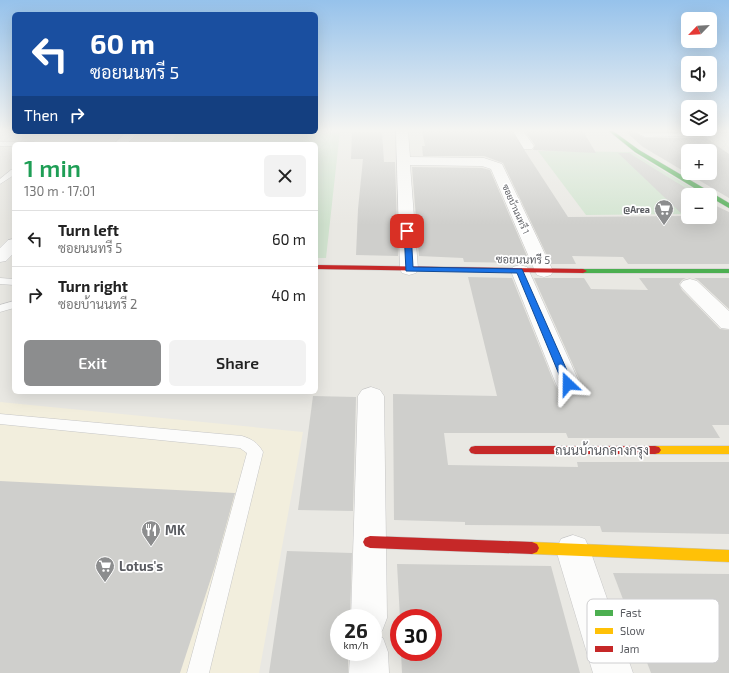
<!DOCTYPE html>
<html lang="en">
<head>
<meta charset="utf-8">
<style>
  body { margin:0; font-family:"Exo 2",Sarabun,sans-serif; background:#f2f2f2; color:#222; height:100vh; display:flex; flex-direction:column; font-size:15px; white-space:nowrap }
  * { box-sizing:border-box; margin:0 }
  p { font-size:13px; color:#767676 }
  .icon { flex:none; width:22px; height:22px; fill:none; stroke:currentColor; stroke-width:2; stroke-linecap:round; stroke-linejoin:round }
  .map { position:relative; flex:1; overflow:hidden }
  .sheet { position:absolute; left:12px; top:142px; width:306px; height:252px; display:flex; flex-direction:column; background:#fff; border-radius:6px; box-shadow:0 4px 16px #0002 }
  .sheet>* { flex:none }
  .banner { position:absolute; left:12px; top:12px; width:306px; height:122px; border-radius:6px; box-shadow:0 4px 16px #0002; background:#1a4fa0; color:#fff; overflow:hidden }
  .needle { width:26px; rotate:245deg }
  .fabs { position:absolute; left:681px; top:12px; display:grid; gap:8px }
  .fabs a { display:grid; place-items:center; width:36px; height:36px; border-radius:6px; background:#fff; box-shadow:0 4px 16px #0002; font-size:20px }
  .speed { position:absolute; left:330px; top:609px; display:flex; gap:8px; font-size:20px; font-weight:700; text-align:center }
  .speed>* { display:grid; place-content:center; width:52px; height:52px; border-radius:50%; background:#fff; box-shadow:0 4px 16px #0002; line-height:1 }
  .speed small { font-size:10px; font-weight:400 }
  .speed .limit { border:6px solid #d22; background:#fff; color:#111 }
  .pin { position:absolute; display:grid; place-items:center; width:34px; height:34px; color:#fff; margin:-17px; border-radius:8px; box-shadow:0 2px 6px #0006 }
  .me { position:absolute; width:44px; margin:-22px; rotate:337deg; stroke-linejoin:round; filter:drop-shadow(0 0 3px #0008) }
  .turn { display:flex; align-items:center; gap:14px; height:84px; padding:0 12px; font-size:18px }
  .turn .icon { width:52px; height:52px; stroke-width:2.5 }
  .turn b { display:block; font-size:28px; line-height:34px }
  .then { display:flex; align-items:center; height:38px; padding:0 12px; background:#0003; gap:8px; font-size:15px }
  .round { display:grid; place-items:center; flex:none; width:42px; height:42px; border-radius:6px; background:#f2f2f2 }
  .overview { display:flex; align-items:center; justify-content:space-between; height:68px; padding:0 12px }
  h1 { font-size:24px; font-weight:600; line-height:30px; color:#1e9e55 }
  .cta { display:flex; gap:8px; margin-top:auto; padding:8px 12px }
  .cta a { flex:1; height:46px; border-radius:6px; background:#8c8d8e; color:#fff; font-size:16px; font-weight:600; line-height:46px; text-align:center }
  .cta a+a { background:#f2f2f2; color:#222 }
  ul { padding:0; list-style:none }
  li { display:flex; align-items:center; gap:12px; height:56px; padding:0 12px; border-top:1px solid #e0e0e0 }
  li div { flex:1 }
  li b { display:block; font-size:15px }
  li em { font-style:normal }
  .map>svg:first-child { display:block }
  .commercial { fill:#f2eedd }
  .green { fill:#d2e4d0 }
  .building { fill:#cfcfcc; fill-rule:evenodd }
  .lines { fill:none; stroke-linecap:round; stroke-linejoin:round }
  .lane-casing { stroke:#c6c6c6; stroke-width:1 }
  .street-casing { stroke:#c6c6c6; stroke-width:1 }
  .fast-casing { stroke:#c5c5c5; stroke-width:1 }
  .slow-casing { stroke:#c5c5c5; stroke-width:1 }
  .jam-casing { stroke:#c5c5c5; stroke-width:1 }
  .lane { fill:#fcfcfb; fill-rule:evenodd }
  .street { fill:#fcfcfb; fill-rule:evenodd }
  .fast { fill:#4caf50; fill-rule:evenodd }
  .slow { fill:#ffc107; fill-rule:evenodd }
  .jam { fill:#c62828; fill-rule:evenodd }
  .route { fill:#1a73e8; stroke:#114b97 }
  .labels { text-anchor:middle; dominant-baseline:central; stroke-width:3.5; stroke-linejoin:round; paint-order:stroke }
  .far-street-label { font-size:9px; fill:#5a5c61; stroke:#fff }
  .far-poi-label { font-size:9px; font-weight:bold; fill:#5a5c61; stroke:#fff; text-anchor:end }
  .street-label { font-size:11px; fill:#5a5c61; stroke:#fff }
  .near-street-label { font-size:13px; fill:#5a5c61; stroke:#fff }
  .near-poi-label { font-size:13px; font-weight:bold; fill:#5a5c61; stroke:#fff; text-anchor:start }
  .key { fill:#fff; stroke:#ceced0; stroke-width:1 }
  .key-label { font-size:11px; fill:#5a5c61 }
</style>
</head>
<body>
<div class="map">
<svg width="729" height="673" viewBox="0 0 729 673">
  <rect width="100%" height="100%" fill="#e9e8e3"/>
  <!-- commercial -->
  <path class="commercial" d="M0 402 303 432 259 673H0Z"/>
  <!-- green -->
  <g class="green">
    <path d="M316 131H340L326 258H316V144H169L178 132H316Z"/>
    <path d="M538 151 632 152 704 195H688V214L586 215Z"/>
  </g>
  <!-- building -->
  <g class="building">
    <path d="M422 131H512L568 217 684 216 618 153H629L697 195H688V217H710V203L729 212V264H628L623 257 572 256 576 264H551L503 163 484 156H423L422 146H425Z"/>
    <path d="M525 131H583L596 153 533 150 535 145Z"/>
    <path d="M625 131H632V132L645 138H698L702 135 729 154V198L643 147ZM688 151H710V173H688Z"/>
    <path d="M352 132H382L384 162H395L398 256 356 255 358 209 363 159H351Z"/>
    <path d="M412 167 482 168 490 170 530 263 464 262 463 258 419 256Z"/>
    <path d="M468 277 512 278 555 385 559 391 568 393 577 391 581 383 534 278H584L591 289 648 290 639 278H686L682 280 679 284 682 290 720 329 729 330V425H712L720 438H568L566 433H444L448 465 578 467 577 462H729V534L602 532 600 526 465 525V522L394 520 393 394 497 396Z"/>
    <path d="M694 278H729V309L698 280Z"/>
    <path d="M313 396 356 397 353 511 298 510Z"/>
    <path d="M0 481 235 493 215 566 180 673H0Z"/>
    <path d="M287 551 352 553 350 618H339V652H348V673H269Z"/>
    <path d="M397 564 551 566 580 673H402L401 652H433V618H400Z"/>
    <path d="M613 573 729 574V673H651Z"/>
  </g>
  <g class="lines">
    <!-- lane casing -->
    <g class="lane-casing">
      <g id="lane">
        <path d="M633 131H640L646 133 690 132 689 131H696L701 134 698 136 645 137Z"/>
        <path d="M0 142H34L37 144H14V146H0Z"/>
        <path d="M11 170H14V175L0 184V179Z"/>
        <path d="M0 278 14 279V285L0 284Z"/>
        <path d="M14 301V308L0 312V305Z"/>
        <path d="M0 414 242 436C252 439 258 443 263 452L209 673H187L247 453 240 448 0 424Z"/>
      </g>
    </g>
    <!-- street casing -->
    <g class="street-casing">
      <g id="street">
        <path d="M396 131H408L410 157 484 158 502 164 553 271 551 275 544 277 537 275 535 271 491 169 482 166 410 165 418 269 416 273 409 275 402 273 400 269Z"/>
        <path d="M513 131H523L534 146 532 149H524Z"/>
        <path d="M126 132H139L127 144H114Z"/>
        <path d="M14 239V253L6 261 0 262V248L8 240Z"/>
        <path d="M520 265 527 267 529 271 580 384 577 390 568 392 559 390 556 384 511 271 513 267Z"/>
        <path d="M690 279 697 281 729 311V329L721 328 683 289 680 285 683 281Z"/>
        <path d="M371 387 380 390 384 396 387 618 382 631 373 635 383 638 388 652 389 673H349L350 652H373V618H351L358 396 362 390Z"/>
        <path d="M573 535 585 539 590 550 633 673H593L556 550 561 539Z"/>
      </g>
    </g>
    <!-- fast casing -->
    <g class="fast-casing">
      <g id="fast">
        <path d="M609 131H613L639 150 729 203V208L710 197V195H706L635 152Z"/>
        <path d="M580 269H729V273H583L579 271Z"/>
      </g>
    </g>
    <!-- slow casing -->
    <g class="slow-casing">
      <g id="slow">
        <path d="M655 446H729V454H655L651 453 649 450 651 447Z"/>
        <path d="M532 542 729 550V562L532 554 527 552 525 548 527 544Z"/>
      </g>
    </g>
    <!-- jam casing -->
    <g class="jam-casing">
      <g id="jam">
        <path d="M316 265 583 269 587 271 583 273 316 269Z"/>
        <path d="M475 446H655L659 447 661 450 659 453 655 454H475L471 453 469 450 471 447Z"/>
        <path d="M370 536 532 542 537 544 539 548 537 552 532 554 370 548 365 546 363 542 365 538Z"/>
      </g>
    </g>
    <!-- lane -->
    <use href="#lane" class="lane"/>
    <!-- street -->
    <use href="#street" class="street"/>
    <!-- fast -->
    <use href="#fast" class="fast"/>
    <!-- slow -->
    <use href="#slow" class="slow"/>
    <!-- jam -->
    <use href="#jam" class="jam"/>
  </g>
  <!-- sky -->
  <linearGradient id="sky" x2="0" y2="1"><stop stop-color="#96c2eb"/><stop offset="0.58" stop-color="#f5f5f2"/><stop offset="1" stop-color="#f5f5f2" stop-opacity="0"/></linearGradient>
  <rect width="729" height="225" fill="url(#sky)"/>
  <!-- route -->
  <path class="route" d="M407 229 411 231 413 267 522 269 573 384 571 387H564L563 384 517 273 406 271 404 231Z"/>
  <!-- icons -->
  <defs>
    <g id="supermarket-pin" transform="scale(1)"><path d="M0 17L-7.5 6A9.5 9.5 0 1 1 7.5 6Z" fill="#8c8d8e" stroke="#fff"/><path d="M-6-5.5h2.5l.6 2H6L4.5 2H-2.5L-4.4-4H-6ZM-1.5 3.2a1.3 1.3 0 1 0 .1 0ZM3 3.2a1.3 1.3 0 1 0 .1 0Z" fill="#fff"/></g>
    <g id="restaurant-pin" transform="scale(1)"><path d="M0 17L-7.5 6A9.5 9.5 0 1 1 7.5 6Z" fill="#8c8d8e" stroke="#fff"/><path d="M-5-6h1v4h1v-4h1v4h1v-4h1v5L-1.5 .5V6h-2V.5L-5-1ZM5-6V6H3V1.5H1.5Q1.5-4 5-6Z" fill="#fff"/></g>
  </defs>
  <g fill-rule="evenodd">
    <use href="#supermarket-pin" x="664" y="209"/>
    <use href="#restaurant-pin" x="151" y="530"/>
    <use href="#supermarket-pin" x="105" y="566"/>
  </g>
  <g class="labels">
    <!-- far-street labels -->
    <g class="far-street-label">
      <text transform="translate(516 209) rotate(66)">ซอยบ้านนทรี 1</text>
    </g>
    <!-- far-poi labels -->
    <g class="far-poi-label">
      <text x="650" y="209">@Area</text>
    </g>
    <!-- street labels -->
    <g class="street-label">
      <text transform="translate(523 259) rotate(1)">ซอยนนทรี 5</text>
    </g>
    <!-- near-street labels -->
    <g class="near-street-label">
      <text x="602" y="450">ถนนบ้านกลางกรุง</text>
    </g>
    <!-- near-poi labels -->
    <g class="near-poi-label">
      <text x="165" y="530">MK</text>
      <text x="119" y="566">Lotus's</text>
    </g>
  </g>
  <!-- legend -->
  <rect x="587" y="599" width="132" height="64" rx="6" class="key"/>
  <rect x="595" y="610" width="18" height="6" fill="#4caf50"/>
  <rect x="595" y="628" width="18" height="6" fill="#ffc107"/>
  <rect x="595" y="646" width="18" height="6" fill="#c62828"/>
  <g class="key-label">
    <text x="620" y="617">Fast</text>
    <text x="620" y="635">Slow</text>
    <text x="620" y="653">Jam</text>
  </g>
</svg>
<div class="fabs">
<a><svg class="needle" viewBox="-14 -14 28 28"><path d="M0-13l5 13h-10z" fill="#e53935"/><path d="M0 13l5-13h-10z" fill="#767676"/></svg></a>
<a><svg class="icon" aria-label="sound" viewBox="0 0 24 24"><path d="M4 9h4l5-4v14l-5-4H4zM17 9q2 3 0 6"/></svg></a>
<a><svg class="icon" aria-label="layers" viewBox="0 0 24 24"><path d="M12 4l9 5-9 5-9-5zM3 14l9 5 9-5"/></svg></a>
<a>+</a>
<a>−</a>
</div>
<div class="speed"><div>26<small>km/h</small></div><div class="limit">30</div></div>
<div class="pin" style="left:407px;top:231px;background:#d93025"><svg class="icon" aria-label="arrive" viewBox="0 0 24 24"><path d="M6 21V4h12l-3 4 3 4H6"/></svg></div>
<svg class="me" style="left:568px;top:384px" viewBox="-20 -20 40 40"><path d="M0-17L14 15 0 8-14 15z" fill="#1a73e8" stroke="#fff" stroke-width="4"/></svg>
<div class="banner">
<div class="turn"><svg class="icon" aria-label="left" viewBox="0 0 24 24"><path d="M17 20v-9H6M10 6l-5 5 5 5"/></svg><div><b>60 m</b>ซอยนนทรี 5</div></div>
<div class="then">Then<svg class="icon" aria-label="right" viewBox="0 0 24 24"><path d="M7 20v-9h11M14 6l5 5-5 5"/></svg></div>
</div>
<section class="sheet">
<div class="overview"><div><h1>1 min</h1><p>130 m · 17:01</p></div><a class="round"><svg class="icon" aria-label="close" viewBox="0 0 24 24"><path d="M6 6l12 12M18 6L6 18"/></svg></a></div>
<ul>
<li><svg class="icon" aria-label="left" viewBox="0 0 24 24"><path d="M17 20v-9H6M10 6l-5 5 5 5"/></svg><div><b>Turn left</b><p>ซอยนนทรี 5</p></div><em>60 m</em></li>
<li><svg class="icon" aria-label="right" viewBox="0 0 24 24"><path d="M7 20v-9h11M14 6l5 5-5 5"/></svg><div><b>Turn right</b><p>ซอยบ้านนทรี 2</p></div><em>40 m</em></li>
</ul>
<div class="cta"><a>Exit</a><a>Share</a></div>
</section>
</div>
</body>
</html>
